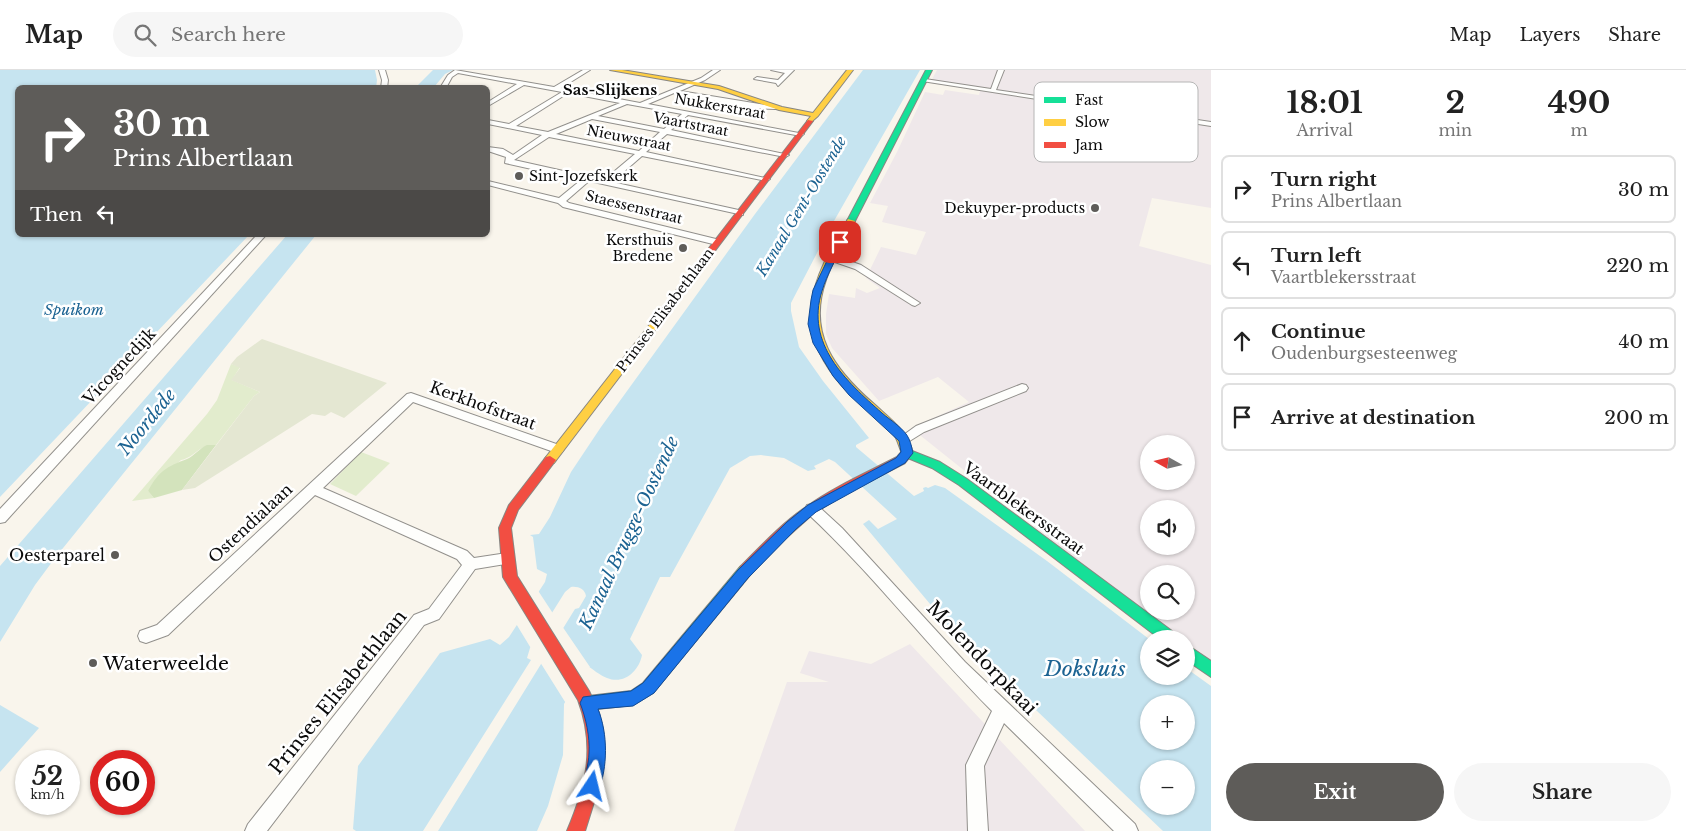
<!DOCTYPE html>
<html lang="en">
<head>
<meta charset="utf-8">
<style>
  body { margin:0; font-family:"Libre Baskerville",serif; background:#f6f6f6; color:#222; height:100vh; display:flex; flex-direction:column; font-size:19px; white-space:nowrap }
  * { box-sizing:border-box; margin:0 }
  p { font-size:16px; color:#767676 }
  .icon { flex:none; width:28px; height:28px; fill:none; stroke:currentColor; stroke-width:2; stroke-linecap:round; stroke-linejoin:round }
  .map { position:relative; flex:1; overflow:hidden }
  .drawer { display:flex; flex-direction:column; background:#fff; width:475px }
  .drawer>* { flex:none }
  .guide { position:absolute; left:15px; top:15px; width:475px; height:152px; border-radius:8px; box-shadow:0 1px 4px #0004; background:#5e5c59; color:#fff; overflow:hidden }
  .needle { width:32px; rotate:278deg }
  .fabs { position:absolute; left:1140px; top:365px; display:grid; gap:10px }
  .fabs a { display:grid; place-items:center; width:55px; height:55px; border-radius:50%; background:#fff; box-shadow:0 1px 4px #0004; font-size:25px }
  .speed { position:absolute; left:15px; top:680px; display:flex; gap:10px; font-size:25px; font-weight:700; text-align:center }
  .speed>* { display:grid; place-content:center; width:65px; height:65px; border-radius:50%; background:#fff; box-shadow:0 1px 4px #0004; line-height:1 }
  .speed small { font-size:12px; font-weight:400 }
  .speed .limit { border:8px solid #d22; background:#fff; color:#111 }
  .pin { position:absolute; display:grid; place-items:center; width:42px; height:42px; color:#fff; margin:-21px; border-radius:10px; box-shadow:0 2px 8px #0006 }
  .me { position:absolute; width:55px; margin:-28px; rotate:10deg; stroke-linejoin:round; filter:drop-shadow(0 0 4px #0008) }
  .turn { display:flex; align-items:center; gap:18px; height:105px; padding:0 15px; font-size:22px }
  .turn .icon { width:65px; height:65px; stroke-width:2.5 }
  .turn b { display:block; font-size:35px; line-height:42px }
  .then { display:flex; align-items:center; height:48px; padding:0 15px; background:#0003; gap:10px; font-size:19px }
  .eta { display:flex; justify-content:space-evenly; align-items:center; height:85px; text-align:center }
  .eta b { font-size:30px; font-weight:700; line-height:35px }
  .button { display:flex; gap:10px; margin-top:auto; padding:10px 15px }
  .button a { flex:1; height:58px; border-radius:30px; background:#5e5c59; color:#fff; font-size:20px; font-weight:700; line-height:58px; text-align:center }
  .button a+a { background:#f6f6f6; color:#222 }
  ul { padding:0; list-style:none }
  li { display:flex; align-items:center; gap:15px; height:68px; margin:0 10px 8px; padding:0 5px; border:2px solid #e0e0e0; border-radius:8px }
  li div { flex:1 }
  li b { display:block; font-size:19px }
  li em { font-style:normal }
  header { display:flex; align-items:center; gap:30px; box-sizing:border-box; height:70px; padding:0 25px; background:#fff; border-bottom:1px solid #e0e0e0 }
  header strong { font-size:24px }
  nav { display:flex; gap:28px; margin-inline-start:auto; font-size:18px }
  .search { width:350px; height:45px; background:#f6f6f6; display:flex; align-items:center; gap:12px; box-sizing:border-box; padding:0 18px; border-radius:28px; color:#767676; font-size:19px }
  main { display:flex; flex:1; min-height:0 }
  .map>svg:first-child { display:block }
  .industrial { fill:#efe8ea; fill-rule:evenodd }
  .green { fill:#e2eccd }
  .forest { fill:#d3e3bc }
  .cemetery { fill:#e4e7d2 }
  .water { fill:#c6e4f0; fill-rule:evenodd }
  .pier { fill:#f9f5ec }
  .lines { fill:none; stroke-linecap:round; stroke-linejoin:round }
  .street-casing { stroke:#92908c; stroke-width:2 }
  .fast-casing { stroke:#888682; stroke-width:2 }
  .slow-casing { stroke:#888682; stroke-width:2 }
  .jam-casing { stroke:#888682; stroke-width:2 }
  .street { fill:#fefefc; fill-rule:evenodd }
  .fast { fill:#16e098; fill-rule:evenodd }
  .slow { fill:#ffcf43; fill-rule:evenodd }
  .jam { fill:#f24e42; fill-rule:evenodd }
  .route { fill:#1a73e8; stroke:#114b97 }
  .poi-dot { fill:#5e5c59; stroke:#fff; stroke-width:2 }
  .labels { text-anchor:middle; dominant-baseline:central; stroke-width:5; stroke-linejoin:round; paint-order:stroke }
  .far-street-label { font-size:14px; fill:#0a0a0a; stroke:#fff }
  .far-poi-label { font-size:14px; fill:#0a0a0a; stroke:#fff; text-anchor:end }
  .far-neighbourhood-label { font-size:15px; font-weight:bold; fill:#0a0a0a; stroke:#fff }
  .far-water-label { font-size:15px; font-style:italic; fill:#1c6392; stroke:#fff }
  .street-label { font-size:16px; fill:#0a0a0a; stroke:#fff }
  .poi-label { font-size:16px; fill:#0a0a0a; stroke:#fff; text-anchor:end }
  .water-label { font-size:18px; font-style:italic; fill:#1c6392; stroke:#fff }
  .near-street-label { font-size:19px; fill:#0a0a0a; stroke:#fff }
  .near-poi-label { font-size:19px; fill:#0a0a0a; stroke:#fff; text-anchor:start }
  .near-water-label { font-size:21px; font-style:italic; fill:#1c6392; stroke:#fff }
  .key { fill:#fff; stroke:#b6b6b6; stroke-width:1 }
  .key-label { font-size:14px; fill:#0a0a0a }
</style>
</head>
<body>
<header>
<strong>Map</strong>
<div class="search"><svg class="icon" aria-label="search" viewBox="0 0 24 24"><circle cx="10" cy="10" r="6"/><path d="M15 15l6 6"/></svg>Search here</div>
<nav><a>Map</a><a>Layers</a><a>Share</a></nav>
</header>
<main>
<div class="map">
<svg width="1211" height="761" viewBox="0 0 1211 761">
  <rect width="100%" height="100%" fill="#f9f5ec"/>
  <!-- industrial -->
  <g class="industrial">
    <path d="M937 0H1211V138L1152 128 1139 176 1211 195V590L1186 572V569H1182L1045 465 911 358 969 332 938 307 879 331 832 278 826 264V244L829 224 855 228 856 218 867 223 880 218 866 208 881 177 916 185 926 162 882 152 888 136 870 133 897 82 925 22 943 25 945 20 979 25 980 21 930 13ZM1149 374H1186V411H1149ZM1149 439H1186V476H1149ZM1149 504H1186V541H1149Z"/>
    <path d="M910 574 1085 761H734L787 612H829L800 603 809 581 871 594Z"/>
  </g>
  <!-- green -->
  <g class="green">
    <path d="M231 294 240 297 232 310 260 322 254 326 216 375C198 374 196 387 181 390L148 421 154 428 132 431 207 344 217 330Z"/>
    <path d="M361 382 390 393 356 426 330 414Z"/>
  </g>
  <!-- forest -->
  <path class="forest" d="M207 375H216L182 420 154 428 148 421C159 401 166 397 187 389 194 386 200 378 207 375Z"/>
  <!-- cemetery -->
  <path class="cemetery" d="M262 269 387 313 344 348 331 342 325 346 312 344 195 418 182 420 254 326 260 322 231 310 240 298 231 294 237 287Z"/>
  <!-- water -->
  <g class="water">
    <path d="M0 0H375L377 10 376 18H18V165H249L0 427Z"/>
    <path d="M433 0H453L445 4 434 17H416Z"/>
    <path d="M863 0H920L830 158 791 233V241L799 277 823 311 869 368 856 375V377L914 426 924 421 923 418 926 417 928 418 935 415 945 418 1047 491 1149 569V606H1186V598L1211 616V761H1163L951 559 863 454 869 450 878 459 897 449 835 392 829 389 814 396 816 399 808 401 784 388 761 385 750 386 730 398 670 507H660L630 569 642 585C639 601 624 615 607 608 599 605 593 599 586 595L564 634 563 685 548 736 537 761H438L575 539 579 538 586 526C585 519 578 516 571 517L565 522 530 578 527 588 531 590 423 761H356L353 759 358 696 440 583 490 569 500 575 509 567 545 512 547 504 537 499 533 467 530 465 539 464 550 447 571 402 601 357 755 144ZM1149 634H1186V671H1149ZM1149 699H1186V736H1149Z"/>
    <path d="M287 165H316L55 488 35 515 0 572V496Z"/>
    <path d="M0 635 39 658 0 702Z"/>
  </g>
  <!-- pier -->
  <g class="pier">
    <path d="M537 519 554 545 532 580 515 552Z"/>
    <path d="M562 556 590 597 587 598 567 635 540 592Z"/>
  </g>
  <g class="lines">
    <!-- street casing -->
    <g class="street-casing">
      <g id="street">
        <path d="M379 0H385L388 10 387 18H381L382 10Z"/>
        <path d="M455 0 554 17 583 0H590L561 18 640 33 701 8 713 0H720L705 10 680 21 778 37 775 39 752 38 674 23 648 34 804 64 801 66 688 45 671 60 789 85 785 87 667 64 646 82 770 109 766 111 642 86 612 112 743 141V145L589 111 566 131 569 133 720 170 721 172 717 175 563 137 558 133 488 115V111L559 128 581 110 505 93 506 87 488 81V77L503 79 513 85 542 65 488 54V50L509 54 562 22 524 15 488 36V32L517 14 458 3 452 7 446 18H440L448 5ZM568 23 620 33 548 62 516 56ZM627 34 682 44 664 59 598 46ZM592 49 660 62 639 81 556 64ZM549 67 635 84 604 110 514 90Z"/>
        <path d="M771 0H794L778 16 776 13 754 9 757 7 778 10 785 3Z"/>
        <path d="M998 0H1004L996 20 1211 52V56L922 11 925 9 991 19Z"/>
        <path d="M257 165H266L5 452 0 453V439Z"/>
        <path d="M832 185 861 195 920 233 915 236 912 235 855 199 829 190 827 188Z"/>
        <path d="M1022 314 1026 315 1028 318 1026 321 924 362 908 372H900L898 369 916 356Z"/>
        <path d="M411 323 562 376 564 379 562 382H554L413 332 323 418 467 481 474 488 507 483 512 485 514 489 512 493 475 499 439 549 424 555 267 761H245L248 754 414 545 429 539 462 495 457 489 315 425 168 565 146 573 140 571 138 566 140 561 157 555 407 324Z"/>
        <path d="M812 434 817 435 842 458 965 592 1135 754 1138 761H1114L1004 653 984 696 988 761H968L966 695 992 641C928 577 873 504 807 443L805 439 807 435Z"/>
      </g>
    </g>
    <!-- fast casing -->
    <g class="fast-casing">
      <g id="fast">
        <path d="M926 0H932L855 151 848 153 847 151Z"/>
        <path d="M907 379 940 392 967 409 1176 564 1178 569H1160L959 415 932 398 903 386 901 383 903 380Z"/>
        <path d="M745 495 750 497 752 501 750 505 653 623 633 635 588 640 583 638 580 633 583 628 588 626 631 621 643 613 740 497Z"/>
        <path d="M1186 574 1211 591V607L1186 590Z"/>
      </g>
    </g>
    <!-- slow casing -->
    <g class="slow-casing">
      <g id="slow">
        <path d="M610 0H622L719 16 782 37 813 43 847 0H853L818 46 810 53 807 51 811 46 779 40 718 19Z"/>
        <path d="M848 149 855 151C845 170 833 189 826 210 807 263 834 299 873 333 889 348 907 360 913 383L907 387 903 386C900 380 899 374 896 368 884 349 860 335 844 318 789 258 811 211 848 149Z"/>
        <path d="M668 234 672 237 671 239 554 393H546L544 390 546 387 665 235Z"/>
      </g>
    </g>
    <!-- jam casing -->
    <g class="jam-casing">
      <g id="jam">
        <path d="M808 50 813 51 671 239H665V235Z"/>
        <path d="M907 379 913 383 905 393 843 425 813 444 785 469 750 505 745 507 740 505 738 501 740 497C761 476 781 454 806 437 834 417 866 403 897 387L903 380Z"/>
        <path d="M550 386 556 390 518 440 511 458 517 506 589 621 599 643 603 660 604 677 601 710 585 761H567C586 716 596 678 578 630L503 507 499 458 509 435 546 387Z"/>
      </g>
    </g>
    <!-- street -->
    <use href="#street" class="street"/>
    <!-- fast -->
    <use href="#fast" class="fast"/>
    <!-- slow -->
    <use href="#slow" class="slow"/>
    <!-- jam -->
    <use href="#jam" class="jam"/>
  </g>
  <!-- route -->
  <path class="route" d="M840 170 844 172C837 188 827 204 822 221 805 274 846 311 882 343 890 350 905 359 909 369 911 373 912 379 913 383L905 393 816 442 796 459 748 508 654 623 633 636 598 639C608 664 608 697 598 722L592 725 586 722C582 713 589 695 589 683 590 667 586 648 580 633L583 627 631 621 643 613 738 500 787 452 808 435 896 388 901 382 899 371 849 325 833 306 813 273 808 254 811 230 813 220 836 172Z"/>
  <!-- markers -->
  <g class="poi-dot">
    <circle cx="519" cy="106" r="5"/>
    <circle cx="1095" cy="138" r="5"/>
    <circle cx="683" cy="178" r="5"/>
    <circle cx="115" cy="485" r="5"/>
    <circle cx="93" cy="593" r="5"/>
  </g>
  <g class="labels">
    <!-- far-street labels -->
    <g class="far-street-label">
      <text transform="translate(720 36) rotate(10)">Nukkerstraat</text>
      <text transform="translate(691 54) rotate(11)">Vaartstraat</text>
      <text transform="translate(629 68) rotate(11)">Nieuwstraat</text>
      <text transform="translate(634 137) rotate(14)">Staessenstraat</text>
      <text transform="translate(665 240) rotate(-53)">Prinses Elisabethlaan</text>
    </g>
    <!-- far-poi labels -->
    <g class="far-poi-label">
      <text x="529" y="106" text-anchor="start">Sint-Jozefskerk</text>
      <text x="1085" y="138">Dekuyper-products</text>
      <text x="673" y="170">Kersthuis<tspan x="673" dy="16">Bredene</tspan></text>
    </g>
    <!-- far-neighbourhood labels -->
    <g class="far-neighbourhood-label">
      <text x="610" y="19">Sas-Slijkens</text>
    </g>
    <!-- far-water labels -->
    <g class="far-water-label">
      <text transform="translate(801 136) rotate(-59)">Kanaal Gent-Oostende</text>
      <text x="74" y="239">Spuikom</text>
    </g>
    <!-- street labels -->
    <g class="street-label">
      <text transform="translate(119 296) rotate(-47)">Vicognedijk</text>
      <text transform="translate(483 335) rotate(20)">Kerkhofstraat</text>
      <text transform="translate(1024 438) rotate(36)">Vaartblekersstraat</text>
      <text transform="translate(250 453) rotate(-43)">Ostendialaan</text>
    </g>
    <!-- poi labels -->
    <g class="poi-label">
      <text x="105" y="485">Oesterparel</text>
    </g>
    <!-- water labels -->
    <g class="water-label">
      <text transform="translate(147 352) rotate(-51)">Noordede</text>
      <text transform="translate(629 463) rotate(-65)">Kanaal Brugge-Oostende</text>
    </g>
    <!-- near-street labels -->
    <g class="near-street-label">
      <text transform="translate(982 588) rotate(46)">Molendorpkaai</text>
      <text transform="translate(338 622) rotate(-51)">Prinses Elisabethlaan</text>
    </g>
    <!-- near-poi labels -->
    <g class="near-poi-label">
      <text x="103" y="593">Waterweelde</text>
    </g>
    <!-- near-water labels -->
    <g class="near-water-label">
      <text x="1085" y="599">Doksluis</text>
    </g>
  </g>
  <!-- legend -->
  <rect x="1034" y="12" width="164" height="80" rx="8" class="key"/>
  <rect x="1044" y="27" width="22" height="6" fill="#16e098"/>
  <rect x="1044" y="49" width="22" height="7" fill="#ffcf43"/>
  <rect x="1044" y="72" width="22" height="6" fill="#f24e42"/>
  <g class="key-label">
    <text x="1075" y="35">Fast</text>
    <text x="1075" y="57">Slow</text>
    <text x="1075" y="80">Jam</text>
  </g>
</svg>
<div class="fabs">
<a><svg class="needle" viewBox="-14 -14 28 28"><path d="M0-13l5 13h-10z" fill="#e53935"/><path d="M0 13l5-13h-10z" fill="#767676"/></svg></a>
<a><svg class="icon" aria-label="sound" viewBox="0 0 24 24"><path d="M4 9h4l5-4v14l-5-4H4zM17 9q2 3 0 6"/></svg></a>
<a><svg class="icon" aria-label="search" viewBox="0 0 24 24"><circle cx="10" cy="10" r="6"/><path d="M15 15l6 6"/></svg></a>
<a><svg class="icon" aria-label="layers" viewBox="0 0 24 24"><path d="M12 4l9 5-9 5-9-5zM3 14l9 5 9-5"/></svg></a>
<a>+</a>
<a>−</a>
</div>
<div class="speed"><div>52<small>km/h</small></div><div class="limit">60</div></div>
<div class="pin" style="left:840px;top:172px;background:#d93025"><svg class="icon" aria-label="arrive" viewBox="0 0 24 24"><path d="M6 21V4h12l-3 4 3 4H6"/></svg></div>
<svg class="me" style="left:592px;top:716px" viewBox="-20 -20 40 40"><path d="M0-17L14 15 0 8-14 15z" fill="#1a73e8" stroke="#fff" stroke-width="4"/></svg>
<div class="guide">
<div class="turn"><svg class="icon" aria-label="right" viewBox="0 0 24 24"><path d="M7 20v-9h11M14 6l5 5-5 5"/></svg><div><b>30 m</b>Prins Albertlaan</div></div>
<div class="then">Then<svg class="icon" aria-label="left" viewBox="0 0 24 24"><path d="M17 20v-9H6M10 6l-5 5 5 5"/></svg></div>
</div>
</div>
<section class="drawer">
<div class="eta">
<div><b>18:01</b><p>Arrival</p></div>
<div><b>2</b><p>min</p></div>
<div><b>490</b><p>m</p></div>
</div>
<ul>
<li><svg class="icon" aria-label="right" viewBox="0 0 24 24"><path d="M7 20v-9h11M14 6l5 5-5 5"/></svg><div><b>Turn right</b><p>Prins Albertlaan</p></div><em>30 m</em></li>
<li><svg class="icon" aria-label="left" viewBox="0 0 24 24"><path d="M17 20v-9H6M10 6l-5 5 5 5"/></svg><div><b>Turn left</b><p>Vaartblekersstraat</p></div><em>220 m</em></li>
<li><svg class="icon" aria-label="ahead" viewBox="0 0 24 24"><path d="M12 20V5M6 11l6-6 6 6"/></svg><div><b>Continue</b><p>Oudenburgsesteenweg</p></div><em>40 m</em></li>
<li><svg class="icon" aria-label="arrive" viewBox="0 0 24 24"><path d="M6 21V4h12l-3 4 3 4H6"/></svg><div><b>Arrive at destination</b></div><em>200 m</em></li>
</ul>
<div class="button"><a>Exit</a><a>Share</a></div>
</section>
</main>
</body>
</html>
